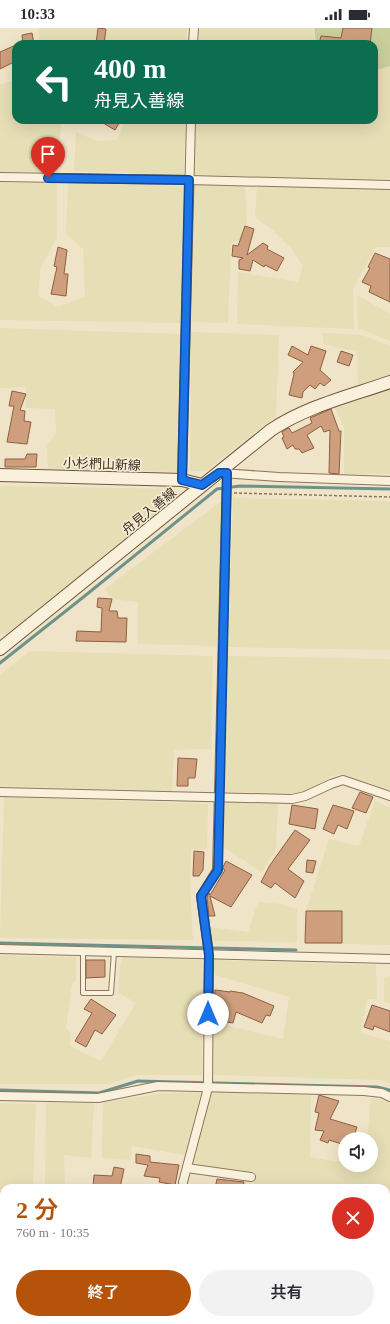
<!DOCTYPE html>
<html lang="ja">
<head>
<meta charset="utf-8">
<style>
  body { margin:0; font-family:"Times New Roman","Noto Sans JP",serif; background:#f2f2f3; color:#2b2b33; height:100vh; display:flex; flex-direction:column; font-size:15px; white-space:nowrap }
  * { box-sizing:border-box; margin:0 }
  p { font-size:13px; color:#7c7c81 }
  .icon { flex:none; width:22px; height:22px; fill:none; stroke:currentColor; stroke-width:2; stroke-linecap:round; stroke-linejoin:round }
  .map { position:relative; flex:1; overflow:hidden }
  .details { position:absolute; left:0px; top:1156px; width:390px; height:140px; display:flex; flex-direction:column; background:#fff; border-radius:12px 12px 0 0; box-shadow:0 4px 16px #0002 }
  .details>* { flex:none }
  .banner { position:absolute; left:12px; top:12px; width:366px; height:84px; border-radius:12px; box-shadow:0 4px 16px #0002; background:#0b6e4f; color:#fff; overflow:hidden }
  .fabs { position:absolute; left:338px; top:1104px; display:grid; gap:8px }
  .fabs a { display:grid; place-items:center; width:40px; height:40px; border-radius:50%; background:#fff; box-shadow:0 4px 16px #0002; font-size:20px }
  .pin { position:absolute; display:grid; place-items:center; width:34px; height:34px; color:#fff; margin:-41px -17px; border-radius:50% 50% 50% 0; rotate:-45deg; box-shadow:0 0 4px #0007 }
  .pin .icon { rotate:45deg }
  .me { position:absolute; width:44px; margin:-22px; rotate:0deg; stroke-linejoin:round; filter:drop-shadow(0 0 3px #0008) }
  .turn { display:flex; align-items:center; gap:14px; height:84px; padding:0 16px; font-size:18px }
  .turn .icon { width:52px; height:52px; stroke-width:2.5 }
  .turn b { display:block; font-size:28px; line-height:34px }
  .round { display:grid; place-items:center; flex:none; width:42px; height:42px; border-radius:21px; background:#f2f2f3 }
  .summary { display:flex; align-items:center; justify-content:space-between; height:68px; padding:0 16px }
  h1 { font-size:24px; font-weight:600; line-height:30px; color:#b45309 }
  .button { display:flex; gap:8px; margin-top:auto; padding:8px 16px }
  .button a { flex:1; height:46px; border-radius:24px; background:#b45309; color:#fff; font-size:16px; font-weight:600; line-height:46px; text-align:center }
  .button a+a { background:#f2f2f3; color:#2b2b33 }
  .status { display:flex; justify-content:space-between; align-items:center; height:28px; padding:0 20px; background:#fff; direction:ltr }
  .status svg { height:11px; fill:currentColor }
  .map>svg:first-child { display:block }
  .farmland { fill:#e6deb5 }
  .green { fill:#c9cf9b }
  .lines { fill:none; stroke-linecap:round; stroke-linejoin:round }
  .stream { stroke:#6f938a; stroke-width:3 }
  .building { fill:#cf9f7d; stroke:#8d5f41 }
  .lane-casing { stroke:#8d765c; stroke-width:6 }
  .street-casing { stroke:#8d765c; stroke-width:10 }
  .secondary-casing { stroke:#6f573f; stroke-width:14 }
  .path { stroke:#8d765c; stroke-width:1.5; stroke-dasharray:3 2; stroke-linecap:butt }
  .lane { stroke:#faf1dc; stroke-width:4 }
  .street { stroke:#faf1dc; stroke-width:8 }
  .secondary { stroke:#faf1dc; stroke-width:12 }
  .route-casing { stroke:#114b97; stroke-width:10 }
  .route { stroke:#1a73e8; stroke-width:7 }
  .labels { text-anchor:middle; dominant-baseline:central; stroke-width:3; stroke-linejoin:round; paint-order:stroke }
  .street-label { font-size:13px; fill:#3d2e20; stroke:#f7eed8 }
</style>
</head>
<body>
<div class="status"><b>10:33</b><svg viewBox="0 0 49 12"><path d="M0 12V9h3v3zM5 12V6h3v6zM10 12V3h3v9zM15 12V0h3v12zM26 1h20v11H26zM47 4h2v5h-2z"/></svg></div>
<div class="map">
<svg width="390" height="1296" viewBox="0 0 390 1296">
  <rect width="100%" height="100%" fill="#f0e4c8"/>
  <!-- farmland -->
  <g class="farmland">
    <path d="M44 0H187L186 16H40L38 1Z"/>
    <path d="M200 0H313L315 16H199Z"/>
    <path d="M390 38V151L194 148 196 92H374V43Z"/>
    <path d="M16 51V92H61L58 144H0V57Z"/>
    <path d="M126 92H185L184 147 74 143 76 104 97 113 117 112Z"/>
    <path d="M0 155H57V210L41 238 38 268 58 279 85 269 83 221 66 206 68 155 184 158 182 295 0 292Z"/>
    <path d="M193 157H245L247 194 241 211 231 215 228 295 192 294Z"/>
    <path d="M257 157 390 161V219H376L353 261 354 301 237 296 238 244 298 254 303 238 292 221 275 204 255 189Z"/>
    <path d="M357 267 390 286V313L358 300Z"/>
    <path d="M0 300 182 306 178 444 48 441 47 418 56 406 55 381 26 380V359L0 360V362Z"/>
    <path d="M191 304 279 307 276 389 269 393 206 443H190Z"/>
    <path d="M323 305 362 307 390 318V347L358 358 357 324 323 316Z"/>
    <path d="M390 361V446H344V399L335 379Z"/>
    <path d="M0 458 176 461 178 469 8 607 0 606Z"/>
    <path d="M233 470 390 473V622L228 619Z"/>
    <path d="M223 472 217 618 138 616V574L112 571 105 561Z"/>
    <path d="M30 623 213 628 211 721 174 722 172 763 0 758V647Z"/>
    <path d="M227 628 390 631V762L342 746 332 748 308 762 296 765 226 764 222 760Z"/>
    <path d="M4 769 208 776 207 821H191L190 857 193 912 0 910Z"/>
    <path d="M375 773 390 780V917L305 915 306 883 329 811 359 818Z"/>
    <path d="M226 774 278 775 276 822 262 844 223 819V777Z"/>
    <path d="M258 874 280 876 297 881V914L212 913 210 899 248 904Z"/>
    <path d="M0 927 76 929V953L72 956 66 1000 71 1006 70 1018 101 1033 136 975 118 965 120 937 123 929 203 932 202 1047H136L109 1056H0Z"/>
    <path d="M213 932 376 937 377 971H367L361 1005 390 1013V1055L382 1052 212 1047V994L283 1011 289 969 215 947Z"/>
    <path d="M390 948V975L384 974V949Z"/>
    <path d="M166 1065H201L185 1127 132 1118 130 1132 102 1130 103 1074Z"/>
    <path d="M212 1065 311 1067 310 1129 345 1135V1137L361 1138 362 1137H371V1111H367L371 1070 380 1071 390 1075V1232H386V1160H254L255 1144 192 1135Z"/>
    <path d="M0 1075 36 1076 33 1160H4V1222H0Z"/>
    <path d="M46 1075H94L91 1130 64 1127 65 1160H45Z"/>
    <path d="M0 1231H4V1292H30L31 1295 39 1292H189V1296H0Z"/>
    <path d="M386 1239H390V1296H199V1292H386Z"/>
  </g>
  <!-- green -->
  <path class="green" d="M314 0H390V38L374 43V16H316Z"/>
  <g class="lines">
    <!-- stream -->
    <g class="stream">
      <path d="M0 635 81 571 217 461 240 458 390 461"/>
      <path d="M0 915 296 922"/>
      <path d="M0 1062 99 1065 138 1053 377 1059 390 1062"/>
      <path d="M0 1226H4"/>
      <path d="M386 1236H390"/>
    </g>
  </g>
  <!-- building -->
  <g class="building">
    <path d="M98 0 106 1 104 16H96Z"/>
    <path d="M343 0H372L370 16H319L321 8 341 10Z"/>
    <path d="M32 5 34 16H23L22 7Z"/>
    <path d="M16 17V33L0 41V24Z"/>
    <path d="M98 92H121L115 102Z"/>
    <path d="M245 198 254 201 247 227 263 215 268 218 267 221 284 230 277 243 265 237 264 239 253 232 250 243 239 241V232L243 230 232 228 233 217 238 218Z"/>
    <path d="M58 219 67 222 64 246H68L66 268 51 266 57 239 54 238Z"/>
    <path d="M375 225 390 231V274L369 264 371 258 362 254 370 240 368 239Z"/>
    <path d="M292 318 308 327 311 318 326 323 320 342 331 352 324 358 320 355 315 361 310 357 303 364 302 370 289 367 294 346 293 344 303 334 288 327Z"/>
    <path d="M341 323 353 327 349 338 337 334Z"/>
    <path d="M12 363 26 366 20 382 25 383 24 393 31 394 27 416 7 414 14 378H9Z"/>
    <path d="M331 381 339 403H341L339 446 329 445 330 402 324 404 321 398 307 407 314 420 302 425 299 421H295L293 417 287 421 282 410 284 409 282 404 288 400H289L292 405 312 395 310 390Z"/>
    <path d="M27 426H37L36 439H5V431H25Z"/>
    <path d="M98 570 112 571 109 583H117L118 590H127L126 614 76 613 77 603 101 604 102 580 97 579Z"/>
    <path d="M178 730 197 731 195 750H188V758H177Z"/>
    <path d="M360 764 373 769 366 785 352 780Z"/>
    <path d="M292 777 318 781 315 801 289 796Z"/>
    <path d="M333 777 354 783 347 801 338 797 334 806 323 801Z"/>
    <path d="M295 802 310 812 288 841 304 853 295 870 275 855 271 860 261 854 270 837Z"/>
    <path d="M194 823 204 824 203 842 199 848H193Z"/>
    <path d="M307 832 316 833 313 845 306 844Z"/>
    <path d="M226 833 252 847 231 879 210 868 215 888H209L207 869 209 865 210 867 225 842 223 841V839Z"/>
    <path d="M306 883H342V915H305Z"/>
    <path d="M86 932H105V949L86 950Z"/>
    <path d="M215 962 230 964V963L243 965 274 978 270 988 266 987 262 995 236 984 233 995 222 993 225 982 214 980Z"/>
    <path d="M91 971 116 987 102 1006 95 1002 86 1019 75 1013 92 985 84 981Z"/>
    <path d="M372 977 390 983V1004L374 998 373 1002 364 999Z"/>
    <path d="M319 1067 339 1073 330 1091 357 1099 353 1111H345V1117L329 1112 328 1115 320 1112 324 1103 315 1102 319 1085 315 1084Z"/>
    <path d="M136 1126 150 1128V1134L179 1137 175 1157 159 1154 160 1150 144 1148 148 1137 136 1135Z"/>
    <path d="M114 1139 124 1141 120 1160 93 1159 94 1147 112 1148Z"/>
    <path d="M217 1151 244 1154 243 1160H215Z"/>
  </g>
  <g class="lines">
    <!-- lane casing -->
    <g class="lane-casing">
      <path id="lane" d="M83 923V965H111L114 924"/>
    </g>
    <!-- street casing -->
    <g class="street-casing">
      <g id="street">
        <path d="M193 16 194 0"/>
        <path d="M0 149 189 152 390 157"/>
        <path d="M222 445 279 449 390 453"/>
        <path d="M182 452 191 92"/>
        <path d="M0 764 292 771 305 768 331 756 343 752 390 768"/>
        <path d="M0 921 390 931"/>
        <path d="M0 1068 98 1070 158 1058 364 1063 382 1065 390 1069"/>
        <path d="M187 1140 251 1149"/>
        <path d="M183 1160V1154L208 1060 209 927 201 868 217 842 227 445"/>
        <path d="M195 1296V1292"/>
      </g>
    </g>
    <!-- secondary casing -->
    <g class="secondary-casing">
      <g id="secondary">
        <path d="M0 447 182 452 202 457"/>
        <path d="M0 621 271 402C307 378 350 368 390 354"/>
      </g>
    </g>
    <!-- path -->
    <path class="path" d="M234 465 390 469"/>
    <!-- lane -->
    <use href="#lane" class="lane"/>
    <!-- street -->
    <use href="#street" class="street"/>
    <!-- secondary -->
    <use href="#secondary" class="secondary"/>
  </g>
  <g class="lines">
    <!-- route casing -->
    <g class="route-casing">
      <path id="route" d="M48 150 189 152 182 452 202 457 219 445H227L218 842 201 868 209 927 208 986"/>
    </g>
    <!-- route -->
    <use href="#route" class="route"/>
  </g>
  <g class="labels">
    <!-- street labels -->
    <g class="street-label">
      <text transform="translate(102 436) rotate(2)">小杉椚山新線</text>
      <text transform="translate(149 483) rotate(-39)">舟見入善線</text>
    </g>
  </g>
</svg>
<div class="fabs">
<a><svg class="icon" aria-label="sound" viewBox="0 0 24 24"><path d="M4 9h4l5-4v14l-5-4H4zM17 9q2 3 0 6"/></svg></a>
</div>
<div class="pin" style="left:48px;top:150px;background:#d93025"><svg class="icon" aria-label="arrive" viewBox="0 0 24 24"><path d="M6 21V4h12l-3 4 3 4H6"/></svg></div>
<svg class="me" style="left:208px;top:986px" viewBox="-20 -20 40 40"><circle r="19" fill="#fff"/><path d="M0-13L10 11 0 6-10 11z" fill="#1a73e8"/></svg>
<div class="banner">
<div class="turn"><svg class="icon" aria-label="left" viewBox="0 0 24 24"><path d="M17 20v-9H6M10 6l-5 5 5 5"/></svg><div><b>400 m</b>舟見入善線</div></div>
</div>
<section class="details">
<div class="summary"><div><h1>2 分</h1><p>760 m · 10:35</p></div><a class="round" style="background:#d93025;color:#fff"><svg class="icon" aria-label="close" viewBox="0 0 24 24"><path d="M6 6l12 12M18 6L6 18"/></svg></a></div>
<div class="button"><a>終了</a><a>共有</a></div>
</section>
</div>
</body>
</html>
